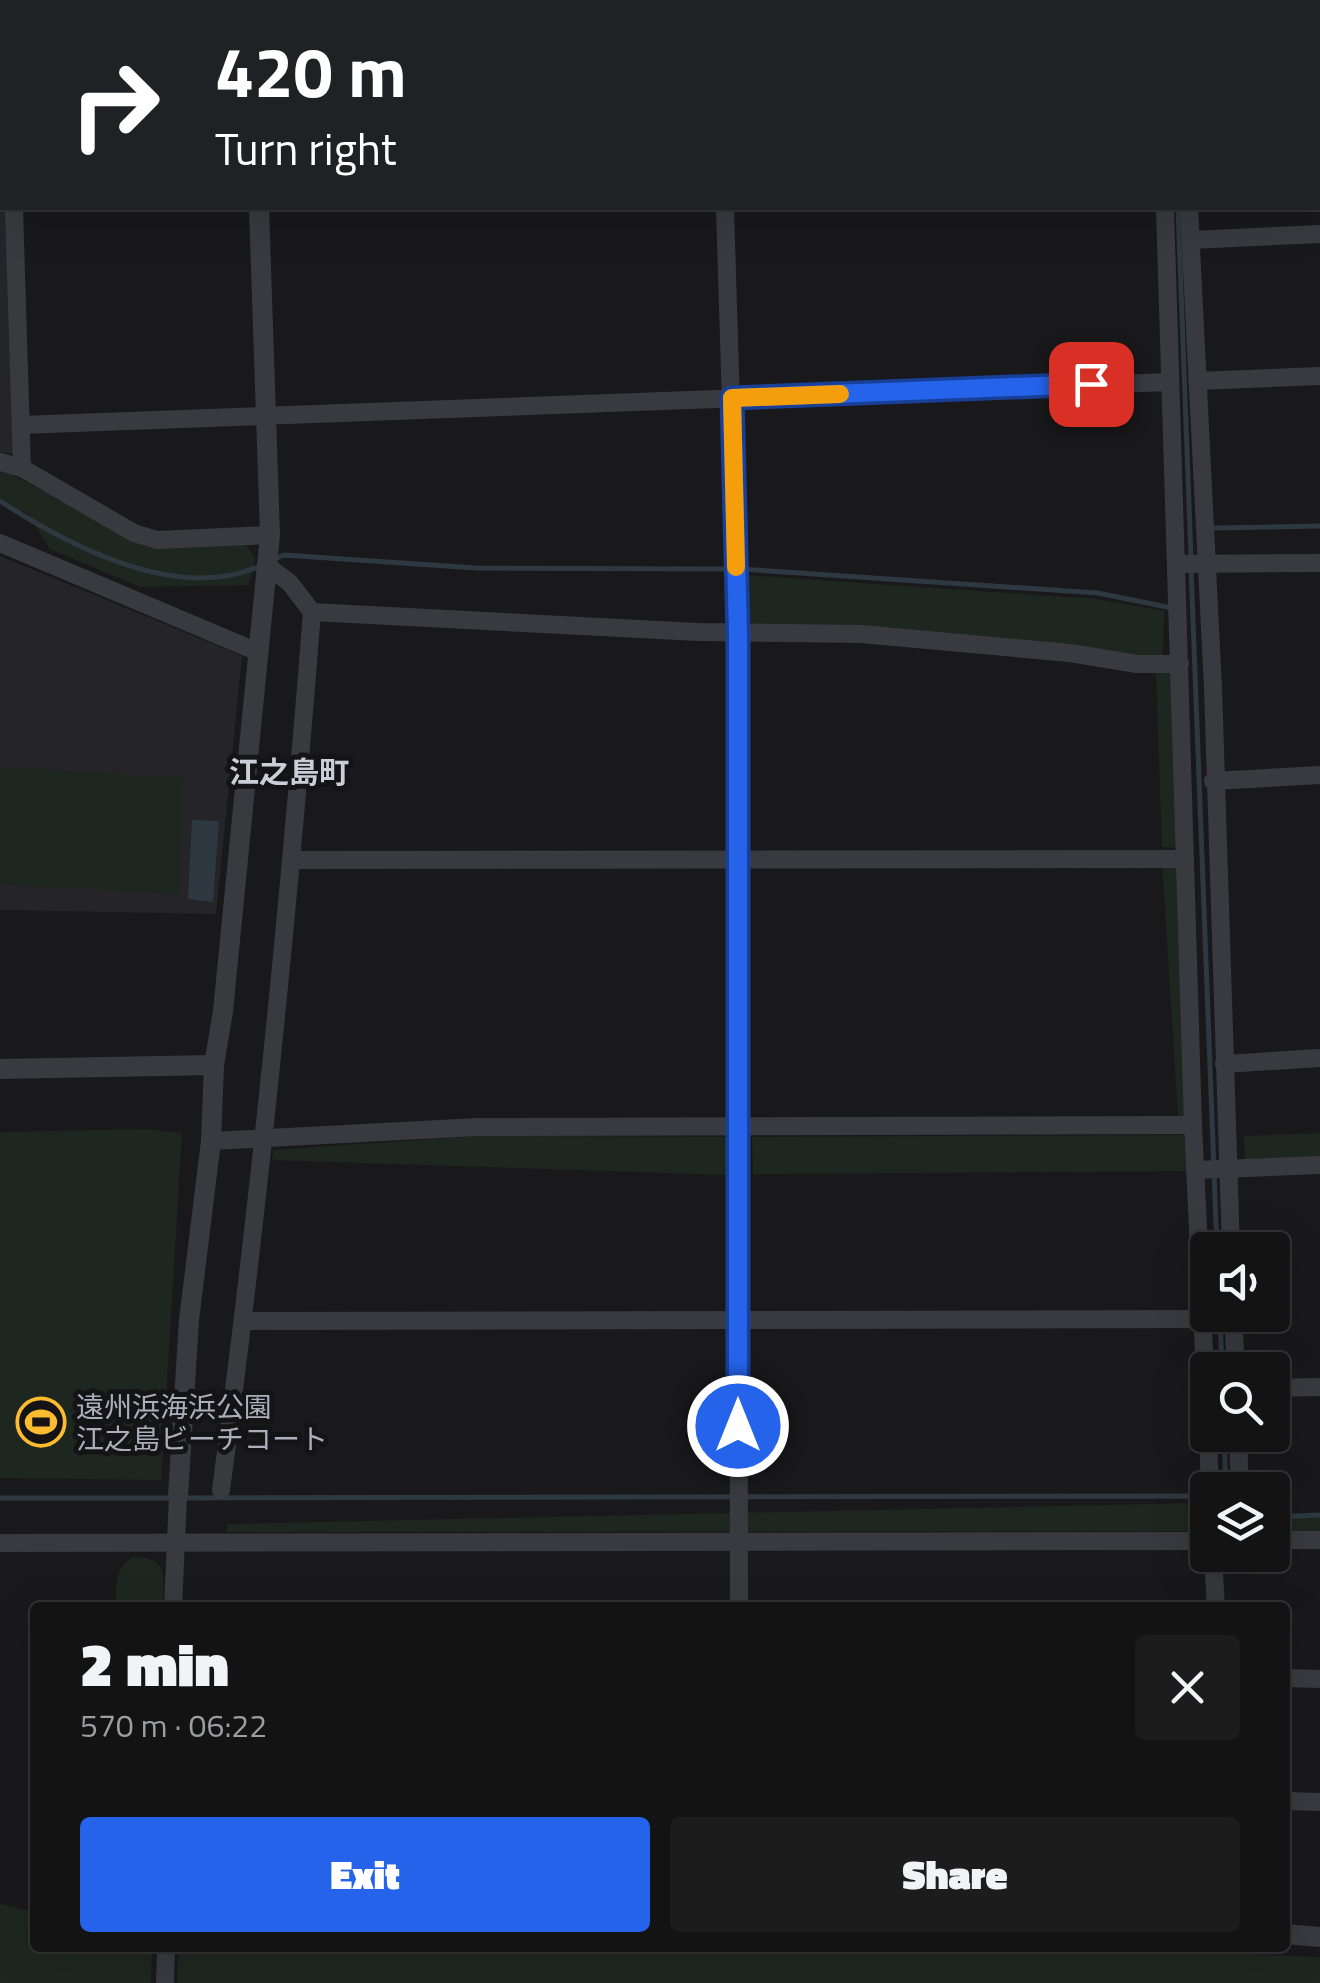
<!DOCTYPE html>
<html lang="en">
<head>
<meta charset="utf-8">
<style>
  body { margin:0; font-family:"Titillium Web","Noto Sans JP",sans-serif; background:#1c1c1d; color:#f1f3f6; height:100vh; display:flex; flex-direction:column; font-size:38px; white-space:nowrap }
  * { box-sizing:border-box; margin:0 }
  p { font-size:32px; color:#9d9ea0 }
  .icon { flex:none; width:55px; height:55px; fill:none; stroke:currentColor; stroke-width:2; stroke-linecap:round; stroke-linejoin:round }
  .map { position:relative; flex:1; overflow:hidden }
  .panel { position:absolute; left:30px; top:1602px; width:1260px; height:350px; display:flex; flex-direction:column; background:#131314; border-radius:10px; box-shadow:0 10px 40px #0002,0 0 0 2px #323234 }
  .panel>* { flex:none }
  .hud { position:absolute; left:0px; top:0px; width:1320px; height:210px; box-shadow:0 10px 40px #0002,0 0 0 2px #323234; background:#202124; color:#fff; overflow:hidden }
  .tools { position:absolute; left:1190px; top:1232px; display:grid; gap:20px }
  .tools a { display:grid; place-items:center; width:100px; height:100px; border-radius:10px; background:#131314; box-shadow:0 10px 40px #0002,0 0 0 2px #323234; font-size:50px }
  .pin { position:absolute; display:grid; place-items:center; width:85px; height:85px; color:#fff; margin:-42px; border-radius:20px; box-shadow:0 5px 15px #0006 }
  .me { position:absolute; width:110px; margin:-55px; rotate:0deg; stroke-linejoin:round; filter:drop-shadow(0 0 8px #0008) }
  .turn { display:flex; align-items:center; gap:35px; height:210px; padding:0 50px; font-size:45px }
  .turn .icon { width:130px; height:130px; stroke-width:2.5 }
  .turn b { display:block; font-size:70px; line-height:85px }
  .round { display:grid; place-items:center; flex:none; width:105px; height:105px; border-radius:10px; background:#1c1c1d }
  .summary { display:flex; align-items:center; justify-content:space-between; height:170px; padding:0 50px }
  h1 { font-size:60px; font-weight:800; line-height:75px }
  .cta { display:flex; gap:20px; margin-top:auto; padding:20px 50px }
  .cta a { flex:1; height:115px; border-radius:10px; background:#2563eb; color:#fff; font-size:40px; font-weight:800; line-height:115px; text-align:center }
  .cta a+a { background:#1c1c1d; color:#f1f3f6 }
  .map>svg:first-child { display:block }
  .built { fill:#252428 }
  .green { fill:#1e271f }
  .water { fill:#2d3840 }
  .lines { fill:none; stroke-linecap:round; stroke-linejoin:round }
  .stream { stroke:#2d3840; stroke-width:5 }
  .minor { stroke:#393a40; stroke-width:18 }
  .tertiary { stroke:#393a40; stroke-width:20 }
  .route-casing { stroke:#184099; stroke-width:25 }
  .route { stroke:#2563eb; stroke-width:18 }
  .slow { stroke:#f59e0b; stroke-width:18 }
  .labels { text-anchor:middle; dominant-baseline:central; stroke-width:10; stroke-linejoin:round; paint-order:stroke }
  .poi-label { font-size:28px; fill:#aaafbb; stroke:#141416; text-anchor:start }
  .neighbourhood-label { font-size:30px; font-weight:bold; fill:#ccced7; stroke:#141416 }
</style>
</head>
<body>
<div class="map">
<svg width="1320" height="1983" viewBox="0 0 1320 1983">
  <rect width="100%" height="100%" fill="#19191b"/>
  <!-- built -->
  <g class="built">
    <path d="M0 151H2V208H6L14 454 0 452Z"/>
    <path d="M0 556 242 656 216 914 0 910Z"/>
  </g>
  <!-- green -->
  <g class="green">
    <path d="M0 472 11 474 151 548 246 545 255 558 249 585 140 587 50 549 28 514 0 502Z"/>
    <path d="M743 575 1097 599 1164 611 1163 657 887 631 754 626 744 622Z"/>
    <path d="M1156 671H1175L1180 848 1162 847Z"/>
    <path d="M0 767 182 778 179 894 0 884Z"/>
    <path d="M1162 863 1180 870 1187 1116H1178Z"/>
    <path d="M148 1129 182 1133 161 1480 0 1478V1132Z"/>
    <path d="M1320 1133V1157L1245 1160 1244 1136Z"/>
    <path d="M1184 1135 1186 1171 753 1174 752 1137Z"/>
    <path d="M479 1136 731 1137 730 1175 272 1160 273 1150Z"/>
    <path d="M1197 1503 1199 1531 227 1532V1524Z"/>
    <path d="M1320 1517V1534H1273L1272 1519Z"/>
    <path d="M133 1557C170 1557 164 1579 163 1607H116C116 1586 114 1569 133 1557Z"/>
    <path d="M0 1904 35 1912V1948H152L151 1983H0Z"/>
    <path d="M178 1948H1100L1320 1957V1983H177Z"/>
  </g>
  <!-- water -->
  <path class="water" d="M192 820 219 821 213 902 188 899Z"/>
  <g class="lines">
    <!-- stream -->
    <g class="stream">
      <path d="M1170 0V2"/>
      <path d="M1178 208 1191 558"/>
      <path d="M0 501C71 547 179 604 262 565"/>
      <path d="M1215 528 1320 526"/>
      <path d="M272 560 284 555 476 568 729 569"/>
      <path d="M1191 568 1217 1250"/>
      <path d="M740 569 1098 593 1172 608"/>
      <path d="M1220 1315 1222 1370"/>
      <path d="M1224 1435 1226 1490"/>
      <path d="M0 1498H172"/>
      <path d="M183 1498 1197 1496 1208 1504"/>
      <path d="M1272 1517 1320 1515"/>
    </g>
    <!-- minor -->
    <g class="minor">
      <path d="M718 0V2"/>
      <path d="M1159 0V2"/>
      <path d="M1180 0V2"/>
      <path d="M1318 94H1320"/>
      <path d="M0 144 2 143"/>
      <path d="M14 208 22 468 134 533 157 540 270 535"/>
      <path d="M725 208 738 633 739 1608"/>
      <path d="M1165 208 1193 1125 1208 1434"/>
      <path d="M1189 208 1213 687 1231 1250"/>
      <path d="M1191 240 1320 234"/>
      <path d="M1197 381 1320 376"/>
      <path d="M21 425 1170 382"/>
      <path d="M0 462 22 468"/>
      <path d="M0 543 258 652"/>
      <path d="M1176 564 1320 563"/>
      <path d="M266 565 290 583 312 612 698 632 861 634 1070 653 1137 664H1180"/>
      <path d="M1213 781 1320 775"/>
      <path d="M293 860 1185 859"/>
      <path d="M1224 1064 1320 1058"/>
      <path d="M211 1141 478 1127 1193 1125"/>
      <path d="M1196 1170 1320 1165"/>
      <path d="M1233 1315 1236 1370"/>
      <path d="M243 1321 1203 1319"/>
      <path d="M1272 1388 1320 1387"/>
      <path d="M1208 1435 1210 1490"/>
      <path d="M1238 1435 1240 1490"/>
      <path d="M221 1490C260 1198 289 906 312 612"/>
      <path d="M1272 1540H1320"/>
      <path d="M0 1543 1208 1541"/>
      <path d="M1213 1555 1216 1608"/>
      <path d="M173 1608 178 1496"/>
      <path d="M1285 1678 1320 1679"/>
      <path d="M1285 1801 1320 1802"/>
      <path d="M165 1983 166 1948"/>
    </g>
    <!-- tertiary -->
    <g class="tertiary">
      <path d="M252 0V2"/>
      <path d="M0 1069 214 1065"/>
      <path d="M178 1496 189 1320 211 1141 214 1065 223 1011 270 535 259 208"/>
      <path d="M1285 1934 1320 1937"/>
    </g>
  </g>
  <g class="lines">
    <!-- route casing -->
    <g class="route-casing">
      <path id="route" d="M738 1426V634L732 398 1091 384"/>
    </g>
    <!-- route -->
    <use href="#route" class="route"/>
    <!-- slow -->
    <path class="slow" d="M736 567 732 398 840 394"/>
  </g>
  <!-- icons -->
  <defs>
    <g id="stadium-ring" transform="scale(2.5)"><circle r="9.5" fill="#141416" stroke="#fdbb2f" stroke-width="1.5"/><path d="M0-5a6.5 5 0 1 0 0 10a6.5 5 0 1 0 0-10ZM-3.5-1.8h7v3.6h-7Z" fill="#fdbb2f"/></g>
  </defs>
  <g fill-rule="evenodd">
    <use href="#stadium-ring" x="41" y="1422"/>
  </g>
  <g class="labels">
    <!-- poi labels -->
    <g class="poi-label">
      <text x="76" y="1406">遠州浜海浜公園<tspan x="76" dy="32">江之島ビーチコート</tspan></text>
    </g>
    <!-- neighbourhood labels -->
    <g class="neighbourhood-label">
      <text x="289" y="772">江之島町</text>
    </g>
  </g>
</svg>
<div class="tools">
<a><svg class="icon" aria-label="sound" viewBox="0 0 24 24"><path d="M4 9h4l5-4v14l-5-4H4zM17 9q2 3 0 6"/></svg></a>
<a><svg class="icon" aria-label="search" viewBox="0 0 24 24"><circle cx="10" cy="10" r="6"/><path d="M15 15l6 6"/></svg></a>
<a><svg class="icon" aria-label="layers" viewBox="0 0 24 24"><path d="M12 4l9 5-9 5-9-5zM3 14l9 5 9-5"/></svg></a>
</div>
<div class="pin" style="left:1091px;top:384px;background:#d93025"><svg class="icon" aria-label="arrive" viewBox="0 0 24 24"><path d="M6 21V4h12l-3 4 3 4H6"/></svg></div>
<svg class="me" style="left:738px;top:1426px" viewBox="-20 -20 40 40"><circle r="17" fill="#2563eb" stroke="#fff" stroke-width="3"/><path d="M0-11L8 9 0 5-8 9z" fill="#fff"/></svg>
<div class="hud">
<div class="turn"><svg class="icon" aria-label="right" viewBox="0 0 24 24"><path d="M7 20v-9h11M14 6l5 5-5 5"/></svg><div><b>420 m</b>Turn right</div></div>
</div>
<section class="panel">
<div class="summary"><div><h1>2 min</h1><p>570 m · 06:22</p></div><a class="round"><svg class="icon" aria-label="close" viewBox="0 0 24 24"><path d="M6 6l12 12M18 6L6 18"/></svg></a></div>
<div class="cta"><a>Exit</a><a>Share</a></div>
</section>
</div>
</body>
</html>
